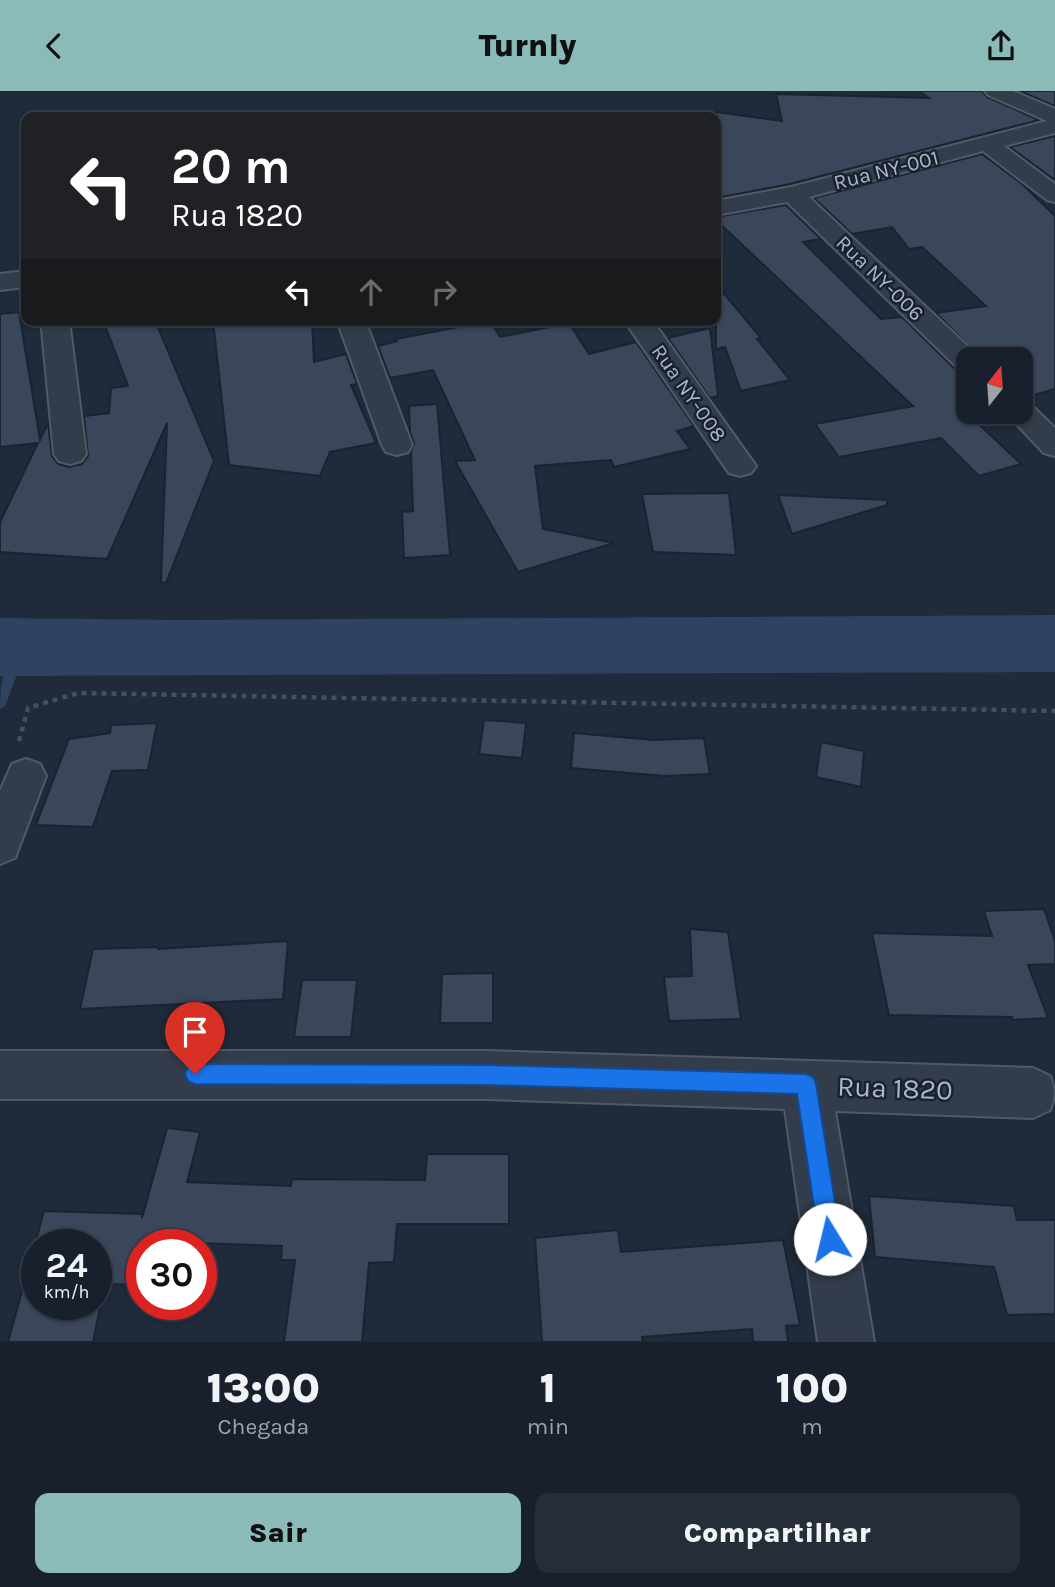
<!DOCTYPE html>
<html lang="pt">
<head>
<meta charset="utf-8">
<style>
  body { margin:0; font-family:Karla,sans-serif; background:#242d38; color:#f1f3f6; height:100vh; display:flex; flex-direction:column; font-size:26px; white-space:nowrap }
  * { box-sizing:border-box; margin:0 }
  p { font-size:23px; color:#9ea3a9 }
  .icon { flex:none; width:38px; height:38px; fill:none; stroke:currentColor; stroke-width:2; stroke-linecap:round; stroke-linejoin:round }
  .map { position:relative; height:1251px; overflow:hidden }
  .side { display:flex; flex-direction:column; background:#17202c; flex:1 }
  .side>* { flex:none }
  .guide { position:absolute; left:21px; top:21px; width:700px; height:214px; border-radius:14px; box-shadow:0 2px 5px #0004,0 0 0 2px #363e48; background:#202124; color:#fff; overflow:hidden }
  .needle { width:46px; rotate:17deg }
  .buttons { position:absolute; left:956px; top:256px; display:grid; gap:14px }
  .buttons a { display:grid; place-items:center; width:77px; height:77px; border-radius:14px; background:#17202c; box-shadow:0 2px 5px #0004,0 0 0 2px #363e48; font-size:35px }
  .speed { position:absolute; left:21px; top:1138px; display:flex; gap:14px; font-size:35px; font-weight:700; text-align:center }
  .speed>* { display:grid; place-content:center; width:91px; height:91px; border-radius:50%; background:#17202c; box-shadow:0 2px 5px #0004,0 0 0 2px #363e48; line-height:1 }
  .speed small { font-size:18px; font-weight:400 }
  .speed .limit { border:10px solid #d22; background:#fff; color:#111 }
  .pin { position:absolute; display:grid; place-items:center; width:60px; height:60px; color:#fff; margin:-72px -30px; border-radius:50% 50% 50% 0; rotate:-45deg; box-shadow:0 0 7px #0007 }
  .pin .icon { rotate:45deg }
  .me { position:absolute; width:77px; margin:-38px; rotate:351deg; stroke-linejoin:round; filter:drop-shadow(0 0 5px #0008) }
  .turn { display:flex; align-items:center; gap:24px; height:147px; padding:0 35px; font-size:32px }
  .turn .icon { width:91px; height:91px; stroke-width:2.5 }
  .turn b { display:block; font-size:49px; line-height:60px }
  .lanes { display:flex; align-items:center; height:66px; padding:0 35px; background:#0003; justify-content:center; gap:35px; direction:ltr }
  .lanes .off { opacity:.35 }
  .eta { display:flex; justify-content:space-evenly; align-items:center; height:119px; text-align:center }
  .eta b { font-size:42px; font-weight:800; line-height:49px }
  .cta { display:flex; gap:14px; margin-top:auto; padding:14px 35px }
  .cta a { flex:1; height:80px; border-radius:14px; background:#8bbbb9; color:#111; font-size:28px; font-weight:800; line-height:80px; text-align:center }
  .cta a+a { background:#242d38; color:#f1f3f6 }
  header { display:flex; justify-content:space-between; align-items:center; height:91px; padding:0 35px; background:#8bbbb9; color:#111; font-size:32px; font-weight:800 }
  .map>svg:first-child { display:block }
  .water { fill:#2f4261 }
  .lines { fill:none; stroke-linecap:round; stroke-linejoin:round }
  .stream { fill:#2f4261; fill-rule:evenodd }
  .building { fill:#3a465a; stroke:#1a2330; stroke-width:2; fill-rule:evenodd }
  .minor-casing { stroke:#505968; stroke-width:4 }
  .path { stroke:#3e5458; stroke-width:4.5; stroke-dasharray:5 5; stroke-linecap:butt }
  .minor { fill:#333c4a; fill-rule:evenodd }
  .route { fill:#1a73e8; stroke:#114b97; stroke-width:2 }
  .labels { text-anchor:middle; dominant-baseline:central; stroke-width:5; stroke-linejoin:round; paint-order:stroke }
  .far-street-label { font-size:21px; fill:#adb6c7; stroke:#18212e }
  .near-street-label { font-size:28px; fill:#adb6c7; stroke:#18212e }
</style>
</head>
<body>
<header><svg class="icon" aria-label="back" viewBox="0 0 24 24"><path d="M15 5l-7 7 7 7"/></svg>Turnly<svg class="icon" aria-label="share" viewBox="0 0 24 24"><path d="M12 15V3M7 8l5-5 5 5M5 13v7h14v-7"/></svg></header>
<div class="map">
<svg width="1055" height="1251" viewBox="0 0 1055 1251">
  <rect width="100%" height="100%" fill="#1f2a3a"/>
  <!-- water -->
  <path class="water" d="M1055 524V581L0 585V527L182 529Z"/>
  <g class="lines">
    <!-- stream -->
    <path class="stream" d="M16 565 22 570 6 613 4 616 0 618C0 602 1 575 16 565Z"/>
  </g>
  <!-- building -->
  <g class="building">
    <path d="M918 0H982L987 6 1039 29 790 93 716 107V21L782 30 776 3 929 7Z"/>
    <path d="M1020 0H1055V15Z"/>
    <path d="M1055 45V87H1052L1010 56Z"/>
    <path d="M982 63 1021 92 1055 125V298L1020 308V268H982L936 222 986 215 922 156 909 158 892 136 852 143 814 107Z"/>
    <path d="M786 114 821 148 803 151 881 228 902 226 956 279 968 282V320H975L967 322 1021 373 979 385 941 347 839 366 815 333 913 315 716 129V126Z"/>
    <path d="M716 193 761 247 757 248 790 289 741 300 725 256 716 258Z"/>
    <path d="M19 221 40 349 48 332 52 365 58 373 69 376 82 373 88 365 84 325 109 322 111 297 128 295 103 229H155L214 370 166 492 161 491 167 332 107 468 0 461V431L38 352 0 356V223Z"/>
    <path d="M213 229H312L314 271 346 263 357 293 351 294 376 352 330 361 320 385 229 374Z"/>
    <path d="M490 230 500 246 569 232 589 263 636 251 694 335 677 340 690 358 614 376 611 369 535 375 543 438 614 452 518 481 455 370 475 369 433 279 390 287 378 255 397 250 396 248Z"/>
    <path d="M710 237 718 305 710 307 668 247Z"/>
    <path d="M437 313 450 464 404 467 402 421 413 420 411 361 414 353 410 341 409 315Z"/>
    <path d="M729 402 736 464 653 461 642 403Z"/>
    <path d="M778 404 887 409V414L792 443Z"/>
    <path d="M484 629 526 632 522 667 479 663Z"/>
    <path d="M157 632 148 679 112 680 93 736 36 734 69 648 110 642 111 634Z"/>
    <path d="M574 642 653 649 704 647 710 683 665 685 571 677Z"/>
    <path d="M821 651 864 660 861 696 816 686Z"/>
    <path d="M1044 818 1055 850V873L1028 874 1048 927 1013 929 1012 926 889 924 872 842 992 845 984 820Z"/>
    <path d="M690 838 728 841 741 928 669 930 664 886 692 885Z"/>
    <path d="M288 850 283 908 80 918 93 858 158 856V858Z"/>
    <path d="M493 882V932H440L442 883Z"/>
    <path d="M302 889H357L351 946H294Z"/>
    <path d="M167 1037 200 1041 187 1091 291 1095 292 1088 425 1089 427 1063H509V1133H397L394 1171 369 1172 362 1251H284L295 1169H281L282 1155 142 1150V1194L105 1193 93 1251H8L44 1120 142 1123V1127ZM37 1153H96V1213H37Z"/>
    <path d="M869 1105 1014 1115 1017 1129H1055V1223L1007 1224 994 1176 875 1166Z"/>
    <path d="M618 1139 621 1161 783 1149 800 1234 786 1235 788 1251H753L752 1238 642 1246 643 1251H542L535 1147Z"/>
  </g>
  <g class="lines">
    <!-- minor casing -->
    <g class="minor-casing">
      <g id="minor">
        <path d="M985 0H1013L1055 18V42L1004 55 1055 93V111L1047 109 983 60 809 106 978 265 980 268H968V280L958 277 787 111 716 124V110L791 96 1047 30 988 4Z"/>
        <path d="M26 180V196L0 199V183Z"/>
        <path d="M41 229H69L86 363 81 370 70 373 59 370 54 363Z"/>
        <path d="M337 229H365L412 354 408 361 397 364 386 361 382 354Z"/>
        <path d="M624 229H652L751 368 756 375 751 382 740 385 729 382Z"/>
        <path d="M1020 311 1030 313 1055 337V365L1044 362 1004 320H1020Z"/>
        <path d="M26 668 40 673 46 685 15 767 0 773V700L12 673Z"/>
        <path d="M0 960H487L1033 977 1050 985C1055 998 1055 1006 1050 1019L1033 1027 835 1020 874 1251H818L785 1018 487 1008H0Z"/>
      </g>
    </g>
    <!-- path -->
    <path class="path" d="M19 650 28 617 78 602 1055 620"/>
    <!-- minor -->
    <use href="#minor" class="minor"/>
  </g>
  <!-- route -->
  <path class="route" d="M195 973 487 974 806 983 813 986 816 993 841 1148 837 1156 830 1159 822 1156 819 1148 797 1003 487 994 195 993 188 990 185 983 188 976Z"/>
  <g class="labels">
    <!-- far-street labels -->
    <g class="far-street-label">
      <text transform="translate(886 79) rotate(-14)">Rua NY-001</text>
      <text transform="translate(880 187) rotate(44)">Rua NY-006</text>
      <text transform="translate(689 302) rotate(55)">Rua NY-008</text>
    </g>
    <!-- near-street labels -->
    <g class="near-street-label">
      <text transform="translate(895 997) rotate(2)">Rua 1820</text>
    </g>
  </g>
</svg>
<div class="buttons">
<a><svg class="needle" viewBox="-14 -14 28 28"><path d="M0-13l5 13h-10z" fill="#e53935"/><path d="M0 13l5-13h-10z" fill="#9ea3a9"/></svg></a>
</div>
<div class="speed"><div>24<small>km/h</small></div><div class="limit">30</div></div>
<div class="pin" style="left:195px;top:983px;background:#d93025"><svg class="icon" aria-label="arrive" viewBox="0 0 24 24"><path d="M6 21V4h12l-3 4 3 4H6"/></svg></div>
<svg class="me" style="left:830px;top:1148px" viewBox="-20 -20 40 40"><circle r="19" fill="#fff"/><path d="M0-13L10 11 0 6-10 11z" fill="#1a73e8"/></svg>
<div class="guide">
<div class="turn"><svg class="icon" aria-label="left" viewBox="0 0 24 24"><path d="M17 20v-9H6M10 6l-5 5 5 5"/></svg><div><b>20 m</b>Rua 1820</div></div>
<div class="lanes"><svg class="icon" aria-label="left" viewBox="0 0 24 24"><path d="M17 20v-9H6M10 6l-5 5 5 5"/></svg><svg class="icon off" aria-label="ahead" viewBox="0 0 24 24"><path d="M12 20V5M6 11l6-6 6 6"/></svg><svg class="icon off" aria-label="right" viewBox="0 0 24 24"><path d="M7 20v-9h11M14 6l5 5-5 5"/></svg></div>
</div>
</div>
<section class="side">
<div class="eta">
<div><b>13:00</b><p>Chegada</p></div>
<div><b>1</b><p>min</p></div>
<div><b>100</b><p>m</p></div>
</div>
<div class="cta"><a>Sair</a><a>Compartilhar</a></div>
</section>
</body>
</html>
